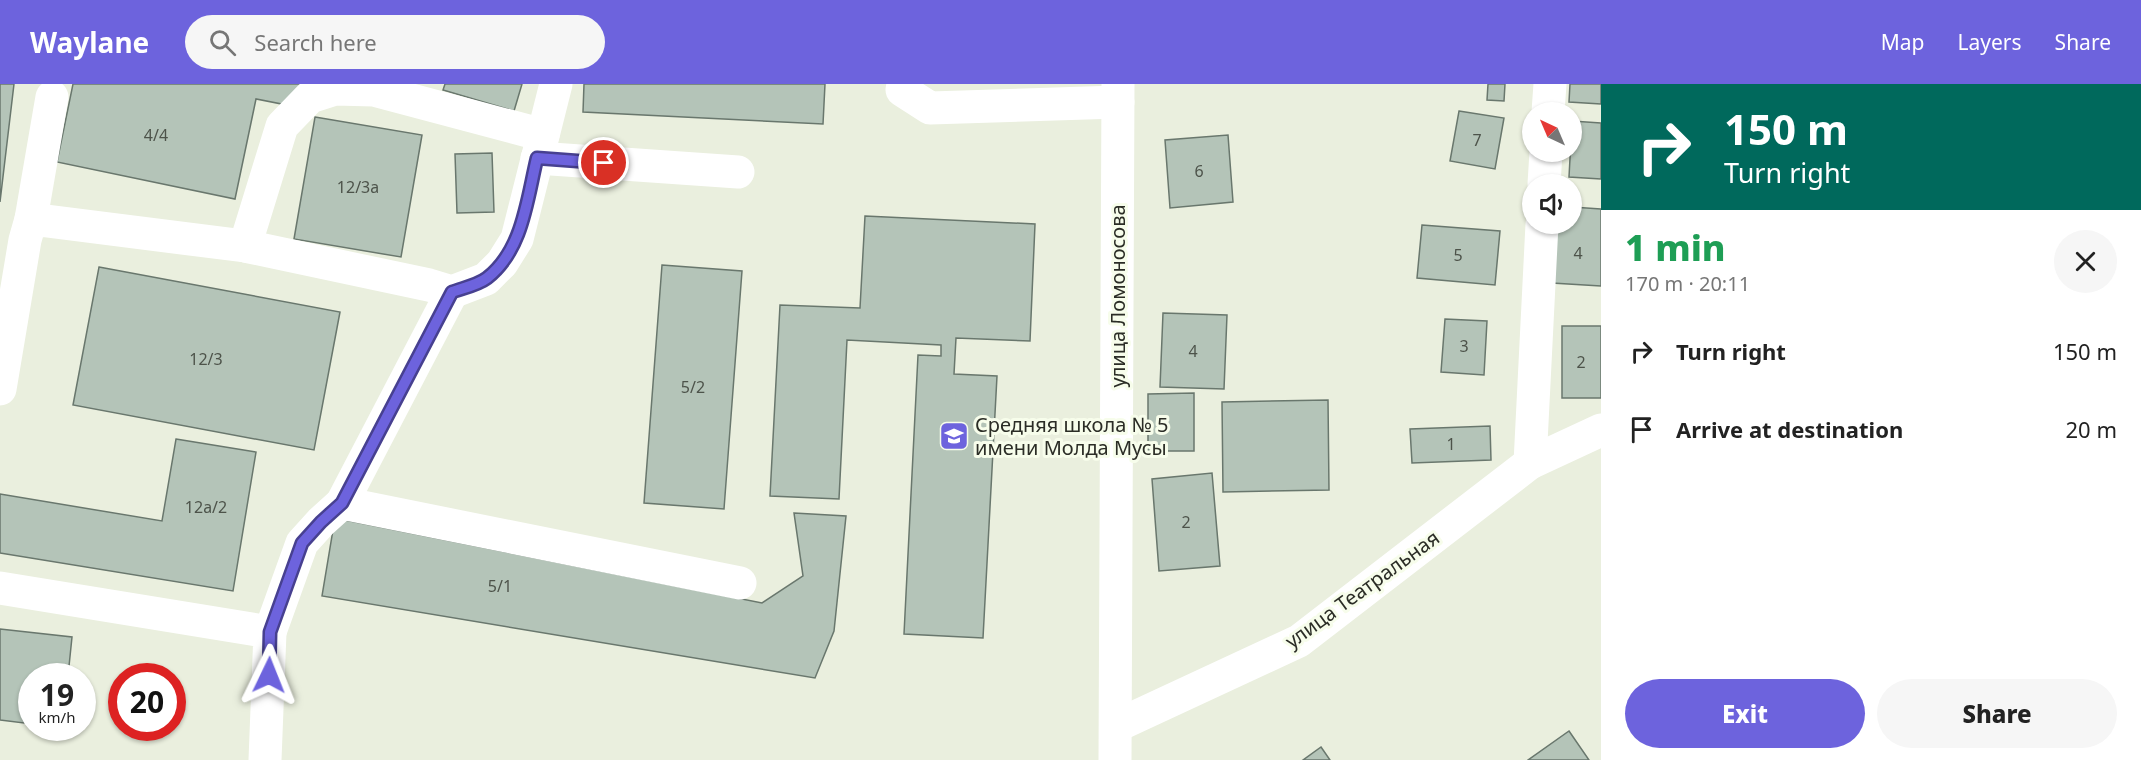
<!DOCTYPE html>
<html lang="en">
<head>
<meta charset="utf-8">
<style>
  body { margin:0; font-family:"Noto Sans",sans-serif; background:#f6f6f6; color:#222; height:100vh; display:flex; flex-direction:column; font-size:22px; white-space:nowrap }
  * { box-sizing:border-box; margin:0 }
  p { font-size:20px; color:#767676 }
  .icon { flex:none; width:33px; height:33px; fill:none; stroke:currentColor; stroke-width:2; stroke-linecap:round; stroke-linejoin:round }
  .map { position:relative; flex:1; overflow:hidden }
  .sheet { display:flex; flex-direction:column; background:#fff; width:540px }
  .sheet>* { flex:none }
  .top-card { background:#00695c; color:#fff; overflow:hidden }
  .needle { width:39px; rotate:316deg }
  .fabs { position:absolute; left:1522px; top:18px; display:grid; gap:12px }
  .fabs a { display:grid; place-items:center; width:60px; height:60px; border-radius:50%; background:#fff; box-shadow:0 2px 4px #0004; font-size:30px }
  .speed { position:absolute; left:18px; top:579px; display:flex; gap:12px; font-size:30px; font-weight:700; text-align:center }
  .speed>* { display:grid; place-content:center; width:78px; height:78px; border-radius:50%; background:#fff; box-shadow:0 2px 4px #0004; line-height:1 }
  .speed small { font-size:15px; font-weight:400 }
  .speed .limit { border:9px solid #d22; background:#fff; color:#111 }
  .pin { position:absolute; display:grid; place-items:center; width:51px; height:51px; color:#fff; margin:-26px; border:3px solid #fff; border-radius:50%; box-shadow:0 2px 6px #0007 }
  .me { position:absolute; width:66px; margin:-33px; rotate:2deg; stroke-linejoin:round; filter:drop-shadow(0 0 4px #0008) }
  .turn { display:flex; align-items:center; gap:21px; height:126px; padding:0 24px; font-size:27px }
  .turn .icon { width:78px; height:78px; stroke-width:2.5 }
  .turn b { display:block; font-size:42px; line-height:51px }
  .round { display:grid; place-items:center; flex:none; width:63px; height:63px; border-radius:32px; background:#f6f6f6 }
  .summary { display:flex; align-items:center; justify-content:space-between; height:102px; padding:0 24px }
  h1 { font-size:36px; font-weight:800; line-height:45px; color:#1e9e55 }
  .action { display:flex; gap:12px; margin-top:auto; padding:12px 24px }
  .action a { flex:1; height:69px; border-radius:36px; background:#6d63dd; color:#fff; font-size:24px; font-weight:800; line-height:69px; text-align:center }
  .action a+a { background:#f6f6f6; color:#222 }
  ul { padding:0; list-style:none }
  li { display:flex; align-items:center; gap:18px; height:78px; padding:0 24px }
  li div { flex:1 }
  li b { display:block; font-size:22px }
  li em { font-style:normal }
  header { display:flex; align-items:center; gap:36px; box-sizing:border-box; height:84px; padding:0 30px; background:#6d63dd; color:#fff }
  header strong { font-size:28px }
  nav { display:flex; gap:33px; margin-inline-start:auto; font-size:21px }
  .search { width:420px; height:54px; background:#f6f6f6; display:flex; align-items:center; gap:15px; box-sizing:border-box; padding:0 21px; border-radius:33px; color:#767676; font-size:22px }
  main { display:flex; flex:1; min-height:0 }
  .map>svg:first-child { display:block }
  .building { fill:#b4c4b8; stroke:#69776d; stroke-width:1.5 }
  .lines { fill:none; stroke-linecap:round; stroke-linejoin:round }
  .minor { stroke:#fff; stroke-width:33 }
  .route-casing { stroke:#474090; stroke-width:15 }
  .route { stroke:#6d63dd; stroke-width:10 }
  .labels { text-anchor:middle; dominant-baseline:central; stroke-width:6; stroke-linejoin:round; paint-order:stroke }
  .number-label { font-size:16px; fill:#4d534a }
  .street-label { font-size:20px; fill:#2b2d26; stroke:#f7fdeb }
  .poi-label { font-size:20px; fill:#2b2d26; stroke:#f7fdeb; text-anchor:start }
</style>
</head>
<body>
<header>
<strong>Waylane</strong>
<div class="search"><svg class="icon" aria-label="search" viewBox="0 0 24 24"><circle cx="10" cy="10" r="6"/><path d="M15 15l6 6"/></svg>Search here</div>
<nav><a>Map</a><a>Layers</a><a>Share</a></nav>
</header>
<main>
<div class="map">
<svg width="1601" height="676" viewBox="0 0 1601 676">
  <rect width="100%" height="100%" fill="#eaefde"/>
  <!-- building -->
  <g class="building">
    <path d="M0 0H14L0 118Z"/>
    <path d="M73 0H302L297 23 256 15 235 115 57 78Z"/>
    <path d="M445 0H522L514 27 443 6Z"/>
    <path d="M584 0H825L823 40 583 28Z"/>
    <path d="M1488 0H1505L1504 17 1487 16Z"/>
    <path d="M1570 0H1601V20L1569 18Z"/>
    <path d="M1459 27 1504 34 1495 85 1450 77Z"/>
    <path d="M315 33 422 51 401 173 294 155Z"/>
    <path d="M1572 37 1601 39V95L1569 93Z"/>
    <path d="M1228 51 1233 118 1170 124 1165 56Z"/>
    <path d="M492 69 494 128 457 129 455 70Z"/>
    <path d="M1572 123 1601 125V202L1552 199 1556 140H1572Z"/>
    <path d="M865 132 1035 140 1030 257 956 254 954 290 997 292 983 554 904 550 918 271 941 272V261L847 256 839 415 770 412 780 221 860 224Z"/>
    <path d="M1422 141 1500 147 1495 201 1417 194Z"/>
    <path d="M662 181 742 187 724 425 644 419Z"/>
    <path d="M99 183 340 228 314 366 73 321Z"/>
    <path d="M1163 229 1227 231 1224 305 1160 303Z"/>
    <path d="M1445 235 1487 237 1484 291 1441 288Z"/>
    <rect x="1562" y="242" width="39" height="72"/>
    <path d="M1194 309V367H1148V310Z"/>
    <path d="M1328 316 1329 406 1223 408 1222 318Z"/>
    <path d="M1490 342 1491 376 1412 379 1410 345Z"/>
    <path d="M176 355 256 368 233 507 0 469V410L162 437Z"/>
    <path d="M1212 389 1220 482 1159 487 1152 395Z"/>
    <path d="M794 429 846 432 834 547 815 594 322 512 335 434 762 519 803 492Z"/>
    <path d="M0 545 72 553 68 592H32V640L0 636Z"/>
    <path d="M1569 647 1589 676H1528Z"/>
    <path d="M1321 663 1330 676H1303Z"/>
  </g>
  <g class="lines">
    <!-- minor -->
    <g class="minor">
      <path d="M903 0 902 6 930 24 1118 18"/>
      <path d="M1548 28 1550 0"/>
      <path d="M537 74 738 88"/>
      <path d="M1544 100 1546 68"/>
      <path d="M31 135 52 13"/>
      <path d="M245 162 282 42 310 13 335 5 374 6 543 51"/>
      <path d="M0 305 25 156 31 135 245 162 429 201 452 208 486 195 502 179 517 155 556 0"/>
      <path d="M1530 379 1542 140"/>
      <path d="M342 419 452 208"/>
      <path d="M0 504 270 548 265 676"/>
      <path d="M270 548 302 459 321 438 342 419 740 499"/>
      <path d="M1116 642 1299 557 1530 379 1601 346"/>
      <path d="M1115 676 1118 0"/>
    </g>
  </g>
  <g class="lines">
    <!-- route casing -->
    <g class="route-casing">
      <path id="route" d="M269 591 270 548 302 459 321 438 342 419 452 208C463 204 478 201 487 194 523 166 527 115 537 74L604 79"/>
    </g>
    <!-- route -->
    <use href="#route" class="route"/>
  </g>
  <!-- icons -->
  <defs>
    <g id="school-square" transform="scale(1.5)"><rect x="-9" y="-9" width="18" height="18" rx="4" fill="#6d63dd" stroke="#f7fdeb"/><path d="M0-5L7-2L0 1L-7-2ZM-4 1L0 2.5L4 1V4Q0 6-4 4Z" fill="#fff"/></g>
  </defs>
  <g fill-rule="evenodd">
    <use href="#school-square" x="954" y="352"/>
  </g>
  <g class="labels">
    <!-- number labels -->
    <g class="number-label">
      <text x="156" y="51">4/4</text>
      <text x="1477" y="56">7</text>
      <text x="1199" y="87">6</text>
      <text x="358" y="103">12/3а</text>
      <text x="1578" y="169">4</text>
      <text x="1458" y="171">5</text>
      <text x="1464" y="262">3</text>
      <text x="1193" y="267">4</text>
      <text x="206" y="275">12/3</text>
      <text x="1581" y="278">2</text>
      <text x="693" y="303">5/2</text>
      <text x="1451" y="360">1</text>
      <text x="206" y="423">12а/2</text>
      <text x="1186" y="438">2</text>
      <text x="500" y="502">5/1</text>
    </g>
    <!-- street labels -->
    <g class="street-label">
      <text transform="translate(1117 212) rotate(-90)">улица Ломоносова</text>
      <text transform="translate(1362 505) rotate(-36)">улица Театральная</text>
    </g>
    <!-- poi labels -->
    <g class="poi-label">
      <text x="975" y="340">Средняя школа № 5<tspan x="975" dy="23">имени Молда Мусы</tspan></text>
    </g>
  </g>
</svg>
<div class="fabs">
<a><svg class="needle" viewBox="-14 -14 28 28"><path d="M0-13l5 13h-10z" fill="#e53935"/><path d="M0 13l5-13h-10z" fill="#767676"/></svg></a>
<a><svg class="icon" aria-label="sound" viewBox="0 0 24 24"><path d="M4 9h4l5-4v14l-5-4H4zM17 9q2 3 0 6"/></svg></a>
</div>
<div class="speed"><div>19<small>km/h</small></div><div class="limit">20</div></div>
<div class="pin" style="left:604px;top:79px;background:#d93025"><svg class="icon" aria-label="arrive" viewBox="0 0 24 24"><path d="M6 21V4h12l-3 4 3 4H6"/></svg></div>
<svg class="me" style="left:269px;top:591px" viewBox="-20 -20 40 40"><path d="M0-17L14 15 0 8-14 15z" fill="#6d63dd" stroke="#fff" stroke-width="4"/></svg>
</div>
<section class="sheet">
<div class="top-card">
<div class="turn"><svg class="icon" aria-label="right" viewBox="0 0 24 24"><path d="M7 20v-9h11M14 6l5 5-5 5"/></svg><div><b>150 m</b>Turn right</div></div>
</div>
<div class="summary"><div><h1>1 min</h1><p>170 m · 20:11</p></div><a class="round"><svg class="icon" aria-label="close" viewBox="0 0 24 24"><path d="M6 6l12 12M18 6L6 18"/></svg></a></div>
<ul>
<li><svg class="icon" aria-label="right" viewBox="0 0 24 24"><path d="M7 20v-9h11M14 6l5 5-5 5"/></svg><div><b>Turn right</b></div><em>150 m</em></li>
<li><svg class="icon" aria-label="arrive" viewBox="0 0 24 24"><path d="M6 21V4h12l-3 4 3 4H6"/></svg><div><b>Arrive at destination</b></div><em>20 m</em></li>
</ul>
<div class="action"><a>Exit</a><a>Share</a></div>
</section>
</main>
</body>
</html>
